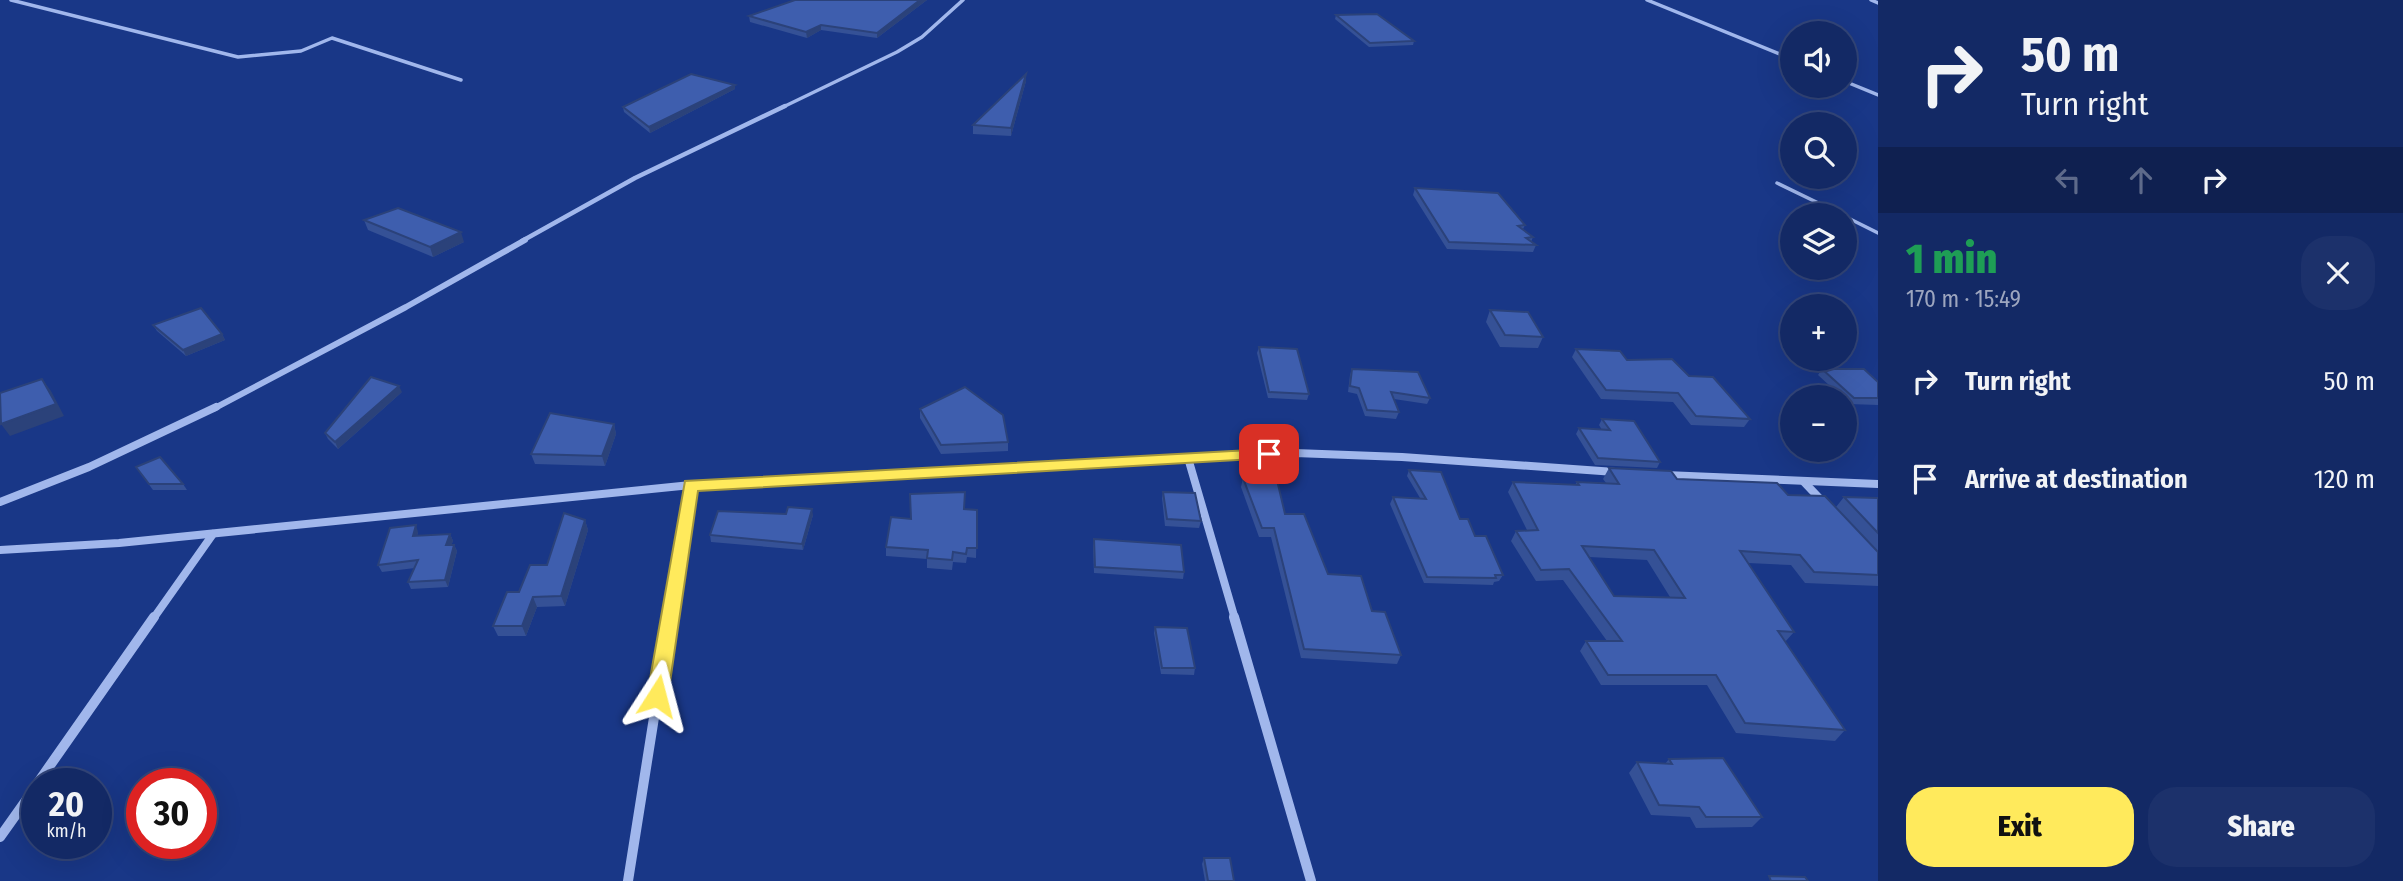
<!DOCTYPE html>
<html lang="en">
<head>
<meta charset="utf-8">
<style>
  body { margin:0; font-family:"Fira Sans Condensed",sans-serif; background:#1c316b; color:#f1f3f6; height:100vh; display:flex; flex-direction:column; font-size:26px; white-space:nowrap }
  * { box-sizing:border-box; margin:0 }
  p { font-size:23px; color:#9da6bf }
  .icon { flex:none; width:38px; height:38px; fill:none; stroke:currentColor; stroke-width:2; stroke-linecap:round; stroke-linejoin:round }
  .map { position:relative; flex:1; overflow:hidden }
  .side { display:flex; flex-direction:column; background:#132965; width:525px }
  .side>* { flex:none }
  .guide { background:#132965; color:#f1f3f6; overflow:hidden }
  .fabs { position:absolute; left:1780px; top:21px; display:grid; gap:14px }
  .fabs a { display:grid; place-items:center; width:77px; height:77px; border-radius:50%; background:#132965; box-shadow:0 7px 28px #0002,0 0 0 2px #324579; font-size:35px }
  .speed { position:absolute; left:21px; top:768px; display:flex; gap:14px; font-size:35px; font-weight:700; text-align:center }
  .speed>* { display:grid; place-content:center; width:91px; height:91px; border-radius:50%; background:#132965; box-shadow:0 7px 28px #0002,0 0 0 2px #324579; line-height:1 }
  .speed small { font-size:18px; font-weight:400 }
  .speed .limit { border:10px solid #d22; background:#fff; color:#111 }
  .pin { position:absolute; display:grid; place-items:center; width:60px; height:60px; color:#fff; margin:-30px; border-radius:14px; box-shadow:0 4px 10px #0006 }
  .me { position:absolute; width:77px; margin:-38px; rotate:9deg; stroke-linejoin:round; filter:drop-shadow(0 0 5px #0008) }
  .turn { display:flex; align-items:center; gap:24px; height:147px; padding:0 28px; font-size:32px }
  .turn .icon { width:91px; height:91px; stroke-width:2.5 }
  .turn b { display:block; font-size:49px; line-height:60px }
  .lanes { display:flex; align-items:center; height:66px; padding:0 28px; background:#0003; justify-content:center; gap:35px; direction:ltr }
  .lanes .off { opacity:.35 }
  .round { display:grid; place-items:center; flex:none; width:74px; height:74px; border-radius:28px; background:#1c316b }
  .headline { display:flex; align-items:center; justify-content:space-between; height:119px; padding:0 28px }
  h1 { font-size:42px; font-weight:800; line-height:52px; color:#1e9e55 }
  .button { display:flex; gap:14px; margin-top:auto; padding:14px 28px }
  .button a { flex:1; height:80px; border-radius:28px; background:#ffea5c; color:#111; font-size:28px; font-weight:800; line-height:80px; text-align:center }
  .button a+a { background:#1c316b; color:#f1f3f6 }
  ul { padding:0; list-style:none }
  li { display:flex; align-items:center; gap:21px; height:98px; padding:0 28px }
  li div { flex:1 }
  li b { display:block; font-size:26px }
  li em { font-style:normal }
  main { display:flex; flex:1; min-height:0 }
  .map>svg:first-child { display:block }
  .lines { fill:none; stroke-linecap:round; stroke-linejoin:round }
  .lane { stroke:#a1b7ec; stroke-width:3.5 }
  .street-far4 { stroke:#a1b7ec; stroke-width:3.5 }
  .street-far3 { stroke:#a1b7ec; stroke-width:4.5 }
  .street-far2 { stroke:#a1b7ec; stroke-width:6 }
  .street-far1 { stroke:#a1b7ec; stroke-width:8 }
  .street { stroke:#a1b7ec; stroke-width:10 }
  .wall { fill:#355196; fill-rule:evenodd }
  .shaded-wall { fill:#2b427a }
  .building { fill:#3e5eae; stroke:#2b427a; stroke-width:2; fill-rule:evenodd }
  .route { fill:#ffea5c; stroke:#a6983c; stroke-width:2 }
</style>
</head>
<body>
<main>
<div class="map">
<svg width="1878" height="881" viewBox="0 0 1878 881">
  <rect width="100%" height="100%" fill="#193787"/>
  <g class="lines">
    <!-- lane -->
    <g class="lane">
      <path d="M1777 183 1843 215"/>
      <path d="M1844 216 1878 233"/>
    </g>
    <!-- street-far4 -->
    <g class="street-far4">
      <path d="M11 0 238 57 301 51 332 38 461 80"/>
      <path d="M1647 0 1792 59"/>
      <path d="M1871 0 1878 3"/>
      <path d="M1844 81 1878 95"/>
      <path d="M781 108 897 52 922 37 963 0"/>
    </g>
    <!-- street-far3 -->
    <path class="street-far3" d="M522 241 635 178 785 106"/>
    <!-- street-far2 -->
    <path class="street-far2" d="M213 409 406 307 525 240"/>
    <!-- street-far1 -->
    <g class="street-far1">
      <path d="M1188 458 1235 619"/>
      <path d="M1665 475 1878 484"/>
      <path d="M1804 482 1823 502"/>
      <path d="M0 502 89 467 216 407"/>
      <path d="M0 550 119 543 691 485 1295 453 1402 457 1615 472"/>
      <path d="M153 619 213 534"/>
      <path d="M670 619 691 485"/>
    </g>
    <!-- street -->
    <g class="street">
      <path d="M1234 617 1311 881"/>
      <path d="M37 784 154 617"/>
      <path d="M0 837 37 785"/>
      <path d="M628 881 670 617"/>
    </g>
  </g>
  <!-- wall -->
  <g class="wall">
    <path d="M795 0H927L877 38 821 30 807 38 750 22 749 16Z"/>
    <path d="M1336 15 1414 41 1413 45 1369 47 1335 19Z"/>
    <path d="M1026 74V81L1011 136 973 134V125Z"/>
    <path d="M735 89 650 133 624 112 623 107Z"/>
    <path d="M1415 188 1525 225 1523 229 1533 237 1531 242 1536 245 1533 252 1447 249 1413 195Z"/>
    <path d="M364 220 464 242 433 257 368 230Z"/>
    <path d="M1490 310 1543 337 1538 348 1500 347 1486 322Z"/>
    <path d="M153 325 222 334 225 340 186 356 157 331Z"/>
    <path d="M1259 347 1309 394 1307 400 1268 398 1257 353Z"/>
    <path d="M1576 349 1627 360 1689 376 1750 419 1744 427 1691 425 1673 402 1601 399 1572 357Z"/>
    <path d="M1352 369 1430 398 1427 404 1394 399 1399 412 1396 419 1365 416 1357 394 1348 392 1350 375Z"/>
    <path d="M1822 369 1878 382V405L1849 404 1844 400V397H1842L1818 375Z"/>
    <path d="M402 392 338 449 328 439 325 433Z"/>
    <path d="M920 409 1008 442V451L941 454 920 418Z"/>
    <path d="M1602 419 1660 462 1657 468 1595 465 1576 434 1579 428 1602 430 1599 425Z"/>
    <path d="M614 424 616 434 605 466 535 464 531 454Z"/>
    <path d="M136 467 183 484 187 490H153Z"/>
    <path d="M1609 468 1677 479 1788 495 1836 507 1844 497 1878 498V586L1805 583 1791 565 1748 563 1794 632 1785 642 1845 730 1835 741 1736 733 1707 685H1601L1580 651 1586 641H1607L1563 580 1536 581 1511 541 1516 531 1527 530 1508 492 1513 482 1575 485 1577 482 1606 483 1603 479ZM1589 557 1647 560 1670 597 1614 596Z"/>
    <path d="M1409 470 1460 519 1475 536 1503 575 1499 581 1494 582 1493 585 1424 583 1390 504 1393 497 1420 498 1407 476Z"/>
    <path d="M1243 478 1285 514 1328 574 1372 611 1401 655 1397 664 1301 658 1271 537H1259L1241 487Z"/>
    <path d="M1163 492 1201 521 1199 528 1165 526 1162 498Z"/>
    <path d="M964 509 977 510 976 558 967 557 966 563 953 562 952 570 927 568V559L886 556V547L911 519Z"/>
    <path d="M813 515 803 550 711 542 710 535Z"/>
    <path d="M585 520 588 530 565 606 537 607 526 636H498L493 626 519 592 547 565Z"/>
    <path d="M418 532 417 536 450 534 453 541 451 545H454L457 551 448 587 411 589 408 582 415 568 382 572 378 565Z"/>
    <path d="M1094 539 1184 572 1183 579 1094 573 1093 546Z"/>
    <path d="M1155 627 1195 668 1194 675 1161 674 1154 633Z"/>
    <path d="M1669 759 1762 817 1752 827 1696 828 1690 817 1651 815 1629 773 1637 762 1665 764Z"/>
    <path d="M1204 858 1234 881H1205L1202 864Z"/>
  </g>
  <!-- shaded-wall -->
  <g class="shaded-wall">
    <path d="M920 0H927L877 38V33Z"/>
    <path d="M821 25V30L807 38 806 32Z"/>
    <path d="M1026 74V81L1011 136V128Z"/>
    <path d="M735 85V89L650 133 649 127Z"/>
    <path d="M461 232 464 242 433 257 430 247Z"/>
    <path d="M222 334 225 340 186 356 183 350Z"/>
    <path d="M42 379 51 391 64 416 10 436 1 424Z"/>
    <path d="M399 386 402 392 338 449 335 442Z"/>
    <path d="M614 424 616 434 605 466 602 456Z"/>
    <path d="M812 509 813 515 803 550 802 544Z"/>
    <path d="M585 520 588 530 565 606 561 596Z"/>
    <path d="M416 525 418 532 416 542 413 536Z"/>
    <path d="M450 534 453 541 449 551 446 545Z"/>
    <path d="M454 545 457 551 448 587 445 580Z"/>
    <path d="M533 597 537 607 526 636 522 626Z"/>
  </g>
  <!-- building -->
  <g class="building">
    <path d="M795 0H920L877 33 821 25 806 32 749 16Z"/>
    <path d="M1377 14 1414 41 1370 43 1336 15Z"/>
    <path d="M691 74 735 85 649 127 623 107Z"/>
    <path d="M1026 74 1011 128 973 125Z"/>
    <path d="M1415 188 1498 193 1525 225 1518 226 1533 237 1526 238 1536 245 1449 242Z"/>
    <path d="M398 208 461 232 430 247 364 220Z"/>
    <path d="M201 308 222 334 183 350 153 325Z"/>
    <path d="M1490 310 1528 312 1543 337 1505 335Z"/>
    <path d="M1259 347 1297 349 1309 394 1269 392Z"/>
    <path d="M1576 349 1620 351 1627 360 1672 359 1689 376 1713 377 1750 419 1696 416 1678 393 1606 390Z"/>
    <path d="M1352 369 1418 372 1430 398 1391 392 1399 412 1367 410 1359 388 1350 386Z"/>
    <path d="M1822 369H1864L1878 382V398H1854Z"/>
    <path d="M371 377 399 386 335 442 325 433Z"/>
    <path d="M42 379 56 404 1 424 0 393Z"/>
    <path d="M965 387 1003 415 1008 442 941 445 920 409Z"/>
    <path d="M550 413 614 424 602 456 531 454Z"/>
    <path d="M1602 419 1634 421 1660 462 1598 458 1579 428 1610 430Z"/>
    <path d="M160 457 183 484H149L136 467Z"/>
    <path d="M1609 468 1671 471 1677 479 1777 483 1788 495 1825 496 1878 552V575L1814 572 1800 555 1740 551 1794 632 1778 631 1845 730 1745 723 1716 675H1608L1586 641H1622L1569 569 1541 570 1516 531 1538 530 1513 482 1579 485 1577 482 1619 484ZM1582 546 1654 550 1685 598 1614 596Z"/>
    <path d="M1409 470 1441 472 1460 519H1468L1475 536H1486L1503 575H1495L1496 578 1427 577 1393 497 1426 499Z"/>
    <path d="M1243 478 1277 480 1285 514H1304L1328 574 1361 576 1372 611 1385 612 1401 655 1304 649 1274 528H1262Z"/>
    <path d="M965 492 964 509 977 510V548H967L966 554 953 552 952 560 927 558 928 550 886 547 891 517 911 519 910 494Z"/>
    <path d="M1163 492 1195 493 1201 521 1167 519Z"/>
    <path d="M1844 497 1878 498V533Z"/>
    <path d="M788 507 812 509 802 544 710 535 718 511 786 514Z"/>
    <path d="M564 513 585 520 561 596 533 597 522 626H493L507 592H519L530 565H547Z"/>
    <path d="M416 525 413 536 450 534 446 545H454L445 580 408 582 418 560 378 565 390 528Z"/>
    <path d="M1094 539 1181 545 1184 572 1095 567Z"/>
    <path d="M1155 627 1187 628 1195 668H1162Z"/>
    <path d="M1723 758 1762 817H1706L1699 807 1659 805 1637 762 1672 764 1669 759Z"/>
    <path d="M1204 858H1230L1234 881H1208Z"/>
    <path d="M1769 876 1805 877 1808 881H1771Z"/>
  </g>
  <!-- route -->
  <path class="route" d="M1269 449 1274 450 1277 454 1274 458 698 491 668 696 665 702 657 705 650 702 647 696 685 481Z"/>
</svg>
<div class="fabs">
<a><svg class="icon" aria-label="sound" viewBox="0 0 24 24"><path d="M4 9h4l5-4v14l-5-4H4zM17 9q2 3 0 6"/></svg></a>
<a><svg class="icon" aria-label="search" viewBox="0 0 24 24"><circle cx="10" cy="10" r="6"/><path d="M15 15l6 6"/></svg></a>
<a><svg class="icon" aria-label="layers" viewBox="0 0 24 24"><path d="M12 4l9 5-9 5-9-5zM3 14l9 5 9-5"/></svg></a>
<a>+</a>
<a>−</a>
</div>
<div class="speed"><div>20<small>km/h</small></div><div class="limit">30</div></div>
<div class="pin" style="left:1269px;top:454px;background:#d93025"><svg class="icon" aria-label="arrive" viewBox="0 0 24 24"><path d="M6 21V4h12l-3 4 3 4H6"/></svg></div>
<svg class="me" style="left:657px;top:696px" viewBox="-20 -20 40 40"><path d="M0-17L14 15 0 8-14 15z" fill="#ffea5c" stroke="#fff" stroke-width="4"/></svg>
</div>
<section class="side">
<div class="guide">
<div class="turn"><svg class="icon" aria-label="right" viewBox="0 0 24 24"><path d="M7 20v-9h11M14 6l5 5-5 5"/></svg><div><b>50 m</b>Turn right</div></div>
<div class="lanes"><svg class="icon off" aria-label="left" viewBox="0 0 24 24"><path d="M17 20v-9H6M10 6l-5 5 5 5"/></svg><svg class="icon off" aria-label="ahead" viewBox="0 0 24 24"><path d="M12 20V5M6 11l6-6 6 6"/></svg><svg class="icon" aria-label="right" viewBox="0 0 24 24"><path d="M7 20v-9h11M14 6l5 5-5 5"/></svg></div>
</div>
<div class="headline"><div><h1>1 min</h1><p>170 m · 15:49</p></div><a class="round"><svg class="icon" aria-label="close" viewBox="0 0 24 24"><path d="M6 6l12 12M18 6L6 18"/></svg></a></div>
<ul>
<li><svg class="icon" aria-label="right" viewBox="0 0 24 24"><path d="M7 20v-9h11M14 6l5 5-5 5"/></svg><div><b>Turn right</b></div><em>50 m</em></li>
<li><svg class="icon" aria-label="arrive" viewBox="0 0 24 24"><path d="M6 21V4h12l-3 4 3 4H6"/></svg><div><b>Arrive at destination</b></div><em>120 m</em></li>
</ul>
<div class="button"><a>Exit</a><a>Share</a></div>
</section>
</main>
</body>
</html>
